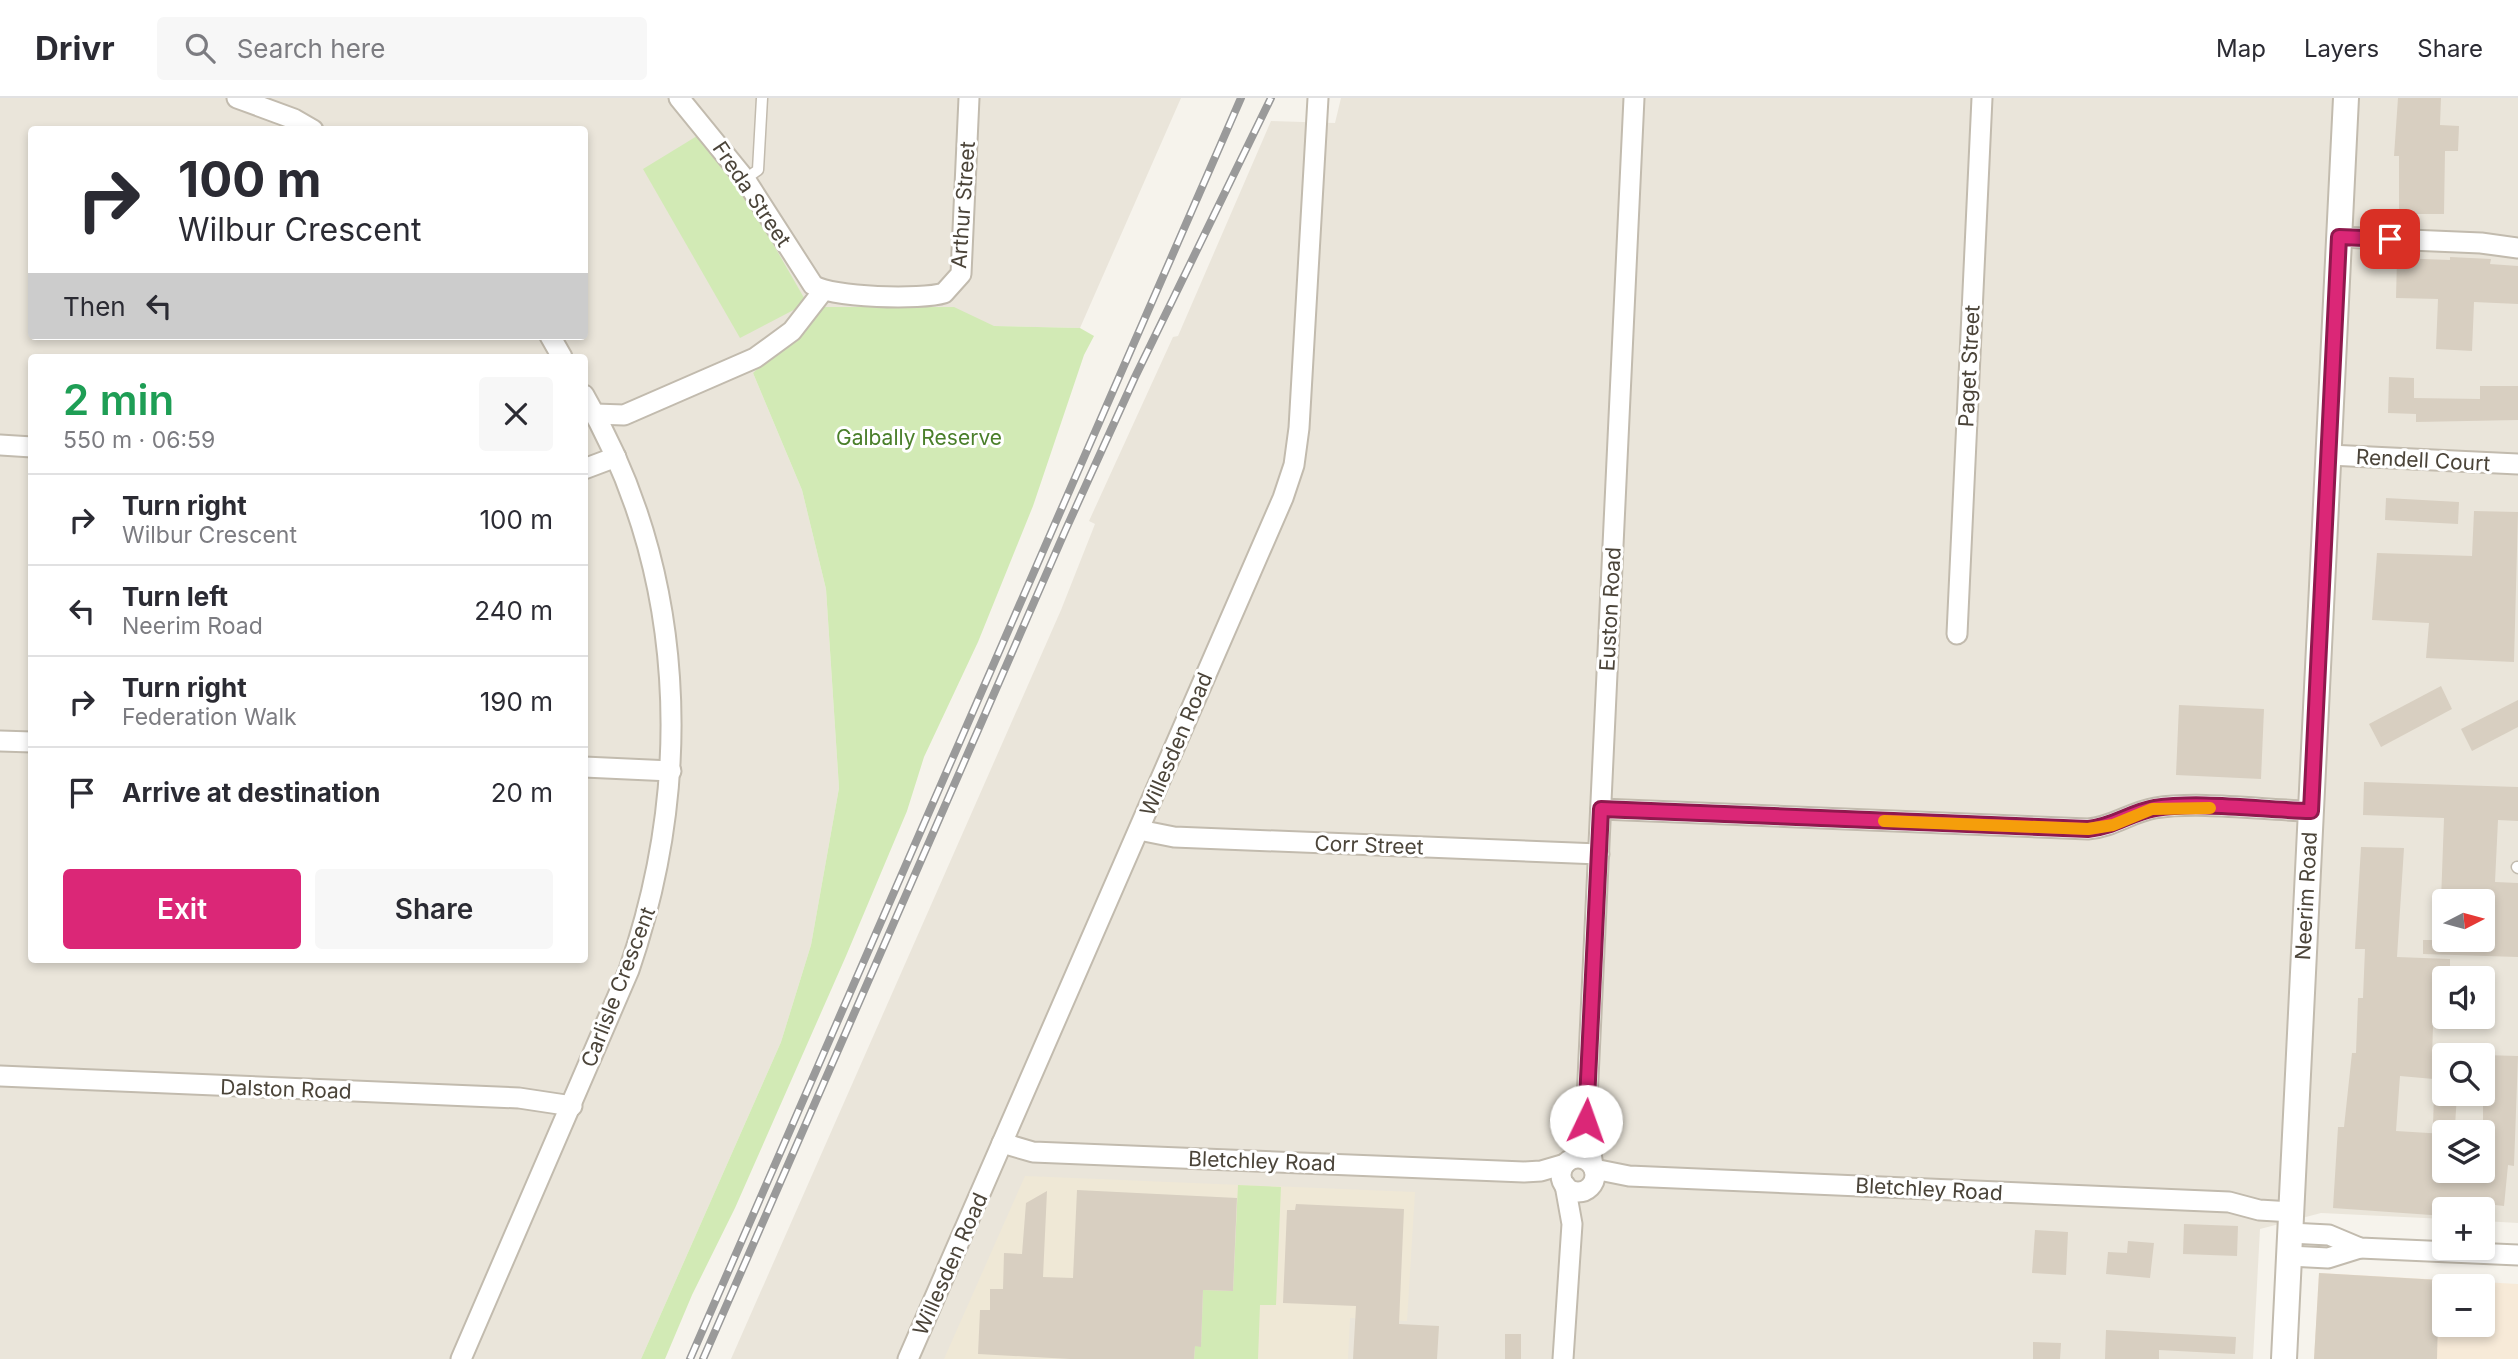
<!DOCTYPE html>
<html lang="en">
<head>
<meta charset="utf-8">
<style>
  body { margin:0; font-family:Inter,sans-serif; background:#f7f7f7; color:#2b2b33; height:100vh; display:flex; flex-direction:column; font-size:26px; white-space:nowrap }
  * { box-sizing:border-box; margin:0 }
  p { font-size:23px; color:#7c7c81 }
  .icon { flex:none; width:38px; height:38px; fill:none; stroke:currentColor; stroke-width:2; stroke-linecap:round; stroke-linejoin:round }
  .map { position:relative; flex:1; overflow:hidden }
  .side { position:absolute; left:28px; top:256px; width:560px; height:609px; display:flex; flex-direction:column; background:#fff; border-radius:7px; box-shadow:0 4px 10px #0003 }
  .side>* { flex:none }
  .top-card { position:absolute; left:28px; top:28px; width:560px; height:214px; border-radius:7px; box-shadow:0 4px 10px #0003; background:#fff; color:#2b2b33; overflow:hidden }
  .needle { width:46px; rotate:84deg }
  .fabs { position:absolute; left:2432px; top:791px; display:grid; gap:14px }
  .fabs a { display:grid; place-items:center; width:63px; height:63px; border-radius:7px; background:#fff; box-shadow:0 4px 10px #0003; font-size:35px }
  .pin { position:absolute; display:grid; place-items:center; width:60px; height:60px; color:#fff; margin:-30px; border-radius:14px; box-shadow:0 4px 10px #0006 }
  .me { position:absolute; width:77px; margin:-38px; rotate:3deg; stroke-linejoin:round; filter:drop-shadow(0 0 5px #0008) }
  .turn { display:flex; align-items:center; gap:24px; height:147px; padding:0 35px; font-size:32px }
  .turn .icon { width:91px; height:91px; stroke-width:2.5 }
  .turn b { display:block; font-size:49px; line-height:60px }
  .then { display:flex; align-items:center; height:66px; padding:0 35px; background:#0003; gap:14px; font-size:26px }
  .round { display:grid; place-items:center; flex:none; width:74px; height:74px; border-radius:7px; background:#f7f7f7 }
  .overview { display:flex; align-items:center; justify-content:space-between; height:119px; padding:0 35px }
  h1 { font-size:42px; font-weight:600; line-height:52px; color:#1e9e55 }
  .primary-button { display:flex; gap:14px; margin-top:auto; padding:14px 35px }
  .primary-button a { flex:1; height:80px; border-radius:7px; background:#db2777; color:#fff; font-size:28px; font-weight:600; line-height:80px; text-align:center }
  .primary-button a+a { background:#f7f7f7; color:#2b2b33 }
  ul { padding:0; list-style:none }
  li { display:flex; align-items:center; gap:21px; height:91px; padding:0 35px; border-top:2px solid #e1e1e2 }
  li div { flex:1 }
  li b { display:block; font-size:26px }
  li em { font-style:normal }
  header { display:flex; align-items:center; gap:42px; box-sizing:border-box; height:98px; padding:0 35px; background:#fff; border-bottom:2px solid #e1e1e2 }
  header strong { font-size:33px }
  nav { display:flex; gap:38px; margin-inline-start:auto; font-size:24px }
  .search { width:490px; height:63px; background:#f7f7f7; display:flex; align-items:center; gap:18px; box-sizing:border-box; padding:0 24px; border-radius:7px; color:#7c7c81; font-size:26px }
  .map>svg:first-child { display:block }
  .residential { fill:#eae5da; fill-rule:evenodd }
  .commercial { fill:#f7ead8; fill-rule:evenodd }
  .education { fill:#efe8d6 }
  .green { fill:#d2eab5 }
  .building { fill:#d8cfc1 }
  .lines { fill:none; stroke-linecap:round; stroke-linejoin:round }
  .service-casing { stroke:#c2bbae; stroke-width:13 }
  .minor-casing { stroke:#c2bbae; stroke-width:23 }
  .tertiary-casing { stroke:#c2bbae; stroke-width:28 }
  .service { stroke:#fff; stroke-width:10 }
  .minor { stroke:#fff; stroke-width:19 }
  .tertiary { stroke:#fff; stroke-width:24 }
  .rail-casing { stroke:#9a9a9a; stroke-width:8 }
  .rail { stroke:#fff; stroke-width:5; stroke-dasharray:16; stroke-linecap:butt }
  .route-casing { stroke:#8e194d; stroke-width:18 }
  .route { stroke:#db2777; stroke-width:12 }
  .slow { stroke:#f59e0b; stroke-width:12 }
  .labels { text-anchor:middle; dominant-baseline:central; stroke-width:6; stroke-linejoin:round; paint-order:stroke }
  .street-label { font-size:21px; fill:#4b4439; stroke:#fff }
  .park-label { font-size:21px; fill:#4a7f2a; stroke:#fff }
</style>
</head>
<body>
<header>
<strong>Drivr</strong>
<div class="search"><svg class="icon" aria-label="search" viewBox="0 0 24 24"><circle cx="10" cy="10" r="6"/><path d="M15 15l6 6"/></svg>Search here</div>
<nav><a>Map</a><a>Layers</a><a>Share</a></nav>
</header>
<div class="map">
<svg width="2518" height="1261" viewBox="0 0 2518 1261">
  <rect width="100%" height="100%" fill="#f6f3ec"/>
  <!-- residential -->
  <g class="residential">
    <path d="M0 0H1181L1080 230 994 228 753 275 802 392 826 491 839 690 811 847 781 944 641 1261H0ZM32 32H584V238H32ZM32 259H584V861H32Z"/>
    <path d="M1341 0H2518V1125L2483 1123V1111H2445V1121L2321 1115 2260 1131 2253 1261H731L1061 512 1095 426 1089 423 1173 239 1178 238 1271 23 1335 25ZM2445 803H2483V842H2445ZM2445 880H2483V919H2445ZM2445 957H2483V996H2445ZM2445 1034H2483V1073H2445Z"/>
  </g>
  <!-- commercial -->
  <path class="commercial" d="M2319 1175 2518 1186V1261H2314ZM2445 1188H2483V1227H2445Z"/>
  <!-- education -->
  <path class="education" d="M1025 1078 1415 1094 1407 1223 1350 1220 1348 1261H944Z"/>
  <!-- green -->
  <g class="green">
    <path d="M697 38 753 111 807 205 740 240 643 71Z"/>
    <path d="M824 209H954L994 228 1080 230 1094 238 1084 257 1033 408 978 544 924 659 907 713 846 858 735 1110 692 1197 665 1261H641L781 944 811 847 839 690 826 491 802 392 753 275Z"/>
    <path d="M1238 1087 1281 1089 1276 1207H1260L1258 1261H1194L1195 1248H1201L1203 1192 1233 1193Z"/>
  </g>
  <!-- building -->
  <g class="building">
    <path d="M2398 0H2441L2440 27 2459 28 2458 53H2445L2444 116H2399V58H2394Z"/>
    <path d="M2450 159 2491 161 2490 166 2518 168V206L2474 204 2472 253 2436 251 2438 201 2396 200 2397 160 2450 162Z"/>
    <path d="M2389 279 2414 280V300L2480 301V288H2518V322L2416 324V316L2388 315Z"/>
    <path d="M2386 400 2459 404 2458 426 2385 422Z"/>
    <path d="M2474 413 2518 414 2514 564 2426 560 2429 525 2372 522 2377 455 2472 458Z"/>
    <path d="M2441 588 2452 611 2381 649 2369 626Z"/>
    <path d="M2518 602V629L2472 653 2461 631Z"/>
    <path d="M2179 607 2264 611 2261 681 2176 677Z"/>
    <path d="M2364 684 2518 689V723L2498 722 2495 784 2518 785V859L2423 856V842H2483V803H2441L2444 720 2363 717Z"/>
    <path d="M2361 749 2404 750 2397 859 2450 861V880H2445V896H2434L2432 959 2445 960V982L2400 978 2396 1033 2445 1036V1073H2452V1081L2483 1084V957L2518 958 2514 1068 2508 1067 2504 1108 2450 1102V1111H2445V1118L2333 1110 2338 1029H2344L2352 955H2356L2358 900H2363L2365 851H2355Z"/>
    <path d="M2434 996H2457L2455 1028 2433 1027Z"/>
    <path d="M1077 1092 1237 1100 1233 1193 1203 1192 1201 1249 1195 1248 1194 1261H1070L978 1256 980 1212H990V1191H1003L1004 1155 1022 1156 1026 1105 1047 1093 1043 1179 1073 1180Z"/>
    <path d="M1296 1106 1404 1111 1399 1226 1439 1228 1437 1261H1353L1356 1208 1283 1205 1287 1112H1295Z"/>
    <path d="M2184 1126 2238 1128 2237 1158 2183 1156Z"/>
    <path d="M2035 1132 2068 1134 2066 1177 2032 1175Z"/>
    <path d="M2128 1143 2154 1145 2150 1180 2106 1176 2108 1154 2127 1155Z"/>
    <path d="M2319 1175 2439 1182 2437 1261H2314Z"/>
    <path d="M2106 1232 2236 1239 2235 1256 2159 1252V1261H2105Z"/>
    <rect x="1505" y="1236" width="16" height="25"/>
    <path d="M2033 1244 2061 1245 2060 1261H2033Z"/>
  </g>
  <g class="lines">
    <!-- service casing -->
    <g class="service-casing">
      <g id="service">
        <path d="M745 81 758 72 762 0"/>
        <path d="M2517 769 2518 770"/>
      </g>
    </g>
    <!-- minor casing -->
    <g class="minor-casing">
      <g id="minor">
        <path d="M237 0 294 21 313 32"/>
        <path d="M679 0 745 81 813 187C832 200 922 202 944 195L961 176 969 0"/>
        <path d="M2339 139 2481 145 2518 150"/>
        <path d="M550 238 562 259"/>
        <path d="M595 316 624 317 755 260 792 233 823 193"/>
        <path d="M0 347 32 349"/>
        <path d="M2329 357 2518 366"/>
        <path d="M584 371 616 359"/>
        <path d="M1957 536 1982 0"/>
        <path d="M0 643 32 644"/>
        <path d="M584 669 671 673"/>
        <path d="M1601 711 2088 731C2113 729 2131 714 2155 710 2200 703 2263 712 2310 713"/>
        <path d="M1139 732 1174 739 1599 756"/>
        <path d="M0 978 519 1000 572 1008"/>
        <path d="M1002 1045 1033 1054 1524 1074 1541 1073 1565 1066"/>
        <circle cx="1578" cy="1077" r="17"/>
        <path d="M1593 1068 1586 1023 1634 0"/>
        <path d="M1594 1071 1629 1078 2229 1104 2259 1112 2291 1114"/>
        <path d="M2290 1135 2329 1137 2360 1150 2518 1157"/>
        <path d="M2289 1158 2328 1160 2360 1150"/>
        <path d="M461 1261 629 872C694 682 687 474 584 297"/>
        <path d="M908 1261 1283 400 1294 367 1299 330 1318 0"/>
        <path d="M1563 1261 1572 1126 1565 1087"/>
      </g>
    </g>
    <!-- tertiary casing -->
    <g class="tertiary-casing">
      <path id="tertiary" d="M2284 1261 2346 0"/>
    </g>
    <!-- service -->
    <use href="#service" class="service"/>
    <!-- minor -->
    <use href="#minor" class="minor"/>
    <!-- tertiary -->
    <use href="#tertiary" class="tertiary"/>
    <!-- rail casing -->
    <g class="rail-casing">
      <g id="rail">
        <path d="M690 1261 1241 0"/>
        <path d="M703 1261 1066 431 1135 279 1271 0"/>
      </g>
    </g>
    <!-- rail -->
    <use href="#rail" class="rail"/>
  </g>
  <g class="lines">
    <!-- route casing -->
    <g class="route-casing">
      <path id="route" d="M1586 1023 1601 711 2088 731C2113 729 2131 714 2155 710 2200 703 2263 712 2311 713L2339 139 2390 141"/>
    </g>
    <!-- route -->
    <use href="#route" class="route"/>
    <!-- slow -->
    <path class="slow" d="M1884 723 2088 731 2113 727 2152 711 2210 710"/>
  </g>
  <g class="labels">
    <!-- street labels -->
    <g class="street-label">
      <text transform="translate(752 96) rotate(56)">Freda Street</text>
      <text transform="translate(963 107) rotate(-86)">Arthur Street</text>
      <text transform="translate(1969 268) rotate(-87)">Paget Street</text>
      <text transform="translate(2423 362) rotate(3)">Rendell Court</text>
      <text transform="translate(1610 511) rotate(-87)">Euston Road</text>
      <text transform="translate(1176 646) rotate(-67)">Willesden Road</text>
      <text transform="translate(1369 747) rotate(2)">Corr Street</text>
      <text transform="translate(2306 798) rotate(-87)">Neerim Road</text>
      <text transform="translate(618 889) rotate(-69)">Carlisle Crescent</text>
      <text transform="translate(286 991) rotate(2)">Dalston Road</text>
      <text transform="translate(1262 1063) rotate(2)">Bletchley Road</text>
      <text transform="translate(1929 1091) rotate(3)">Bletchley Road</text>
      <text transform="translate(950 1166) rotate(-66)">Willesden Road</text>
    </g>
    <!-- park labels -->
    <g class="park-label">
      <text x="919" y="339">Galbally Reserve</text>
    </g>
  </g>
</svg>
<div class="fabs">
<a><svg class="needle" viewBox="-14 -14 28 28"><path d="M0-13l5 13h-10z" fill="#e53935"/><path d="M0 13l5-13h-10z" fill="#7c7c81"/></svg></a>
<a><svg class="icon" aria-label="sound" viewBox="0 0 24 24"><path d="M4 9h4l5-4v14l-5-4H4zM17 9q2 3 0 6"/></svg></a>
<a><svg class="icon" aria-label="search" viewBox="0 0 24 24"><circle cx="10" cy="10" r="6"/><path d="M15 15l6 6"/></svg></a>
<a><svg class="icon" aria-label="layers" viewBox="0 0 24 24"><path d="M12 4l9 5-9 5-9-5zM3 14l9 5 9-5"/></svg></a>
<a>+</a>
<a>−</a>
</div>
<div class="pin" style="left:2390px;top:141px;background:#d93025"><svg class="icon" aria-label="arrive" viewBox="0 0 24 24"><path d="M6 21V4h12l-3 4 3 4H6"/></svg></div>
<svg class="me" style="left:1586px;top:1023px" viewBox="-20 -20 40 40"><circle r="19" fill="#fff"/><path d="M0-13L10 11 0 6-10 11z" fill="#db2777"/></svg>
<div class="top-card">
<div class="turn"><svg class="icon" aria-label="right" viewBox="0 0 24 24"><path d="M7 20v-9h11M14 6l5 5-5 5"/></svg><div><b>100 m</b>Wilbur Crescent</div></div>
<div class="then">Then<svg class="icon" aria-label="left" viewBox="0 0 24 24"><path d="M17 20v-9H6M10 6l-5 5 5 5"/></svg></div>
</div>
<section class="side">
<div class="overview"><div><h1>2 min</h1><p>550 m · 06:59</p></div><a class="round"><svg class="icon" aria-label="close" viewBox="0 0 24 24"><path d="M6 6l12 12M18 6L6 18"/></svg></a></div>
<ul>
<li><svg class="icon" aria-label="right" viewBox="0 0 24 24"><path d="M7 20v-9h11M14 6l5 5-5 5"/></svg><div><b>Turn right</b><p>Wilbur Crescent</p></div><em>100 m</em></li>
<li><svg class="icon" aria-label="left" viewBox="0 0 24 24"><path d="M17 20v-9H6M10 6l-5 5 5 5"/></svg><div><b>Turn left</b><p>Neerim Road</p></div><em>240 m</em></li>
<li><svg class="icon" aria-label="right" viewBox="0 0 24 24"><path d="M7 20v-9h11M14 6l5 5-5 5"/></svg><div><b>Turn right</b><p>Federation Walk</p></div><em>190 m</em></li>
<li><svg class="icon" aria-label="arrive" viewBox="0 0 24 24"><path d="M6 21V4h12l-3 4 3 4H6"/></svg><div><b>Arrive at destination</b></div><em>20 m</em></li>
</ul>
<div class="primary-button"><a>Exit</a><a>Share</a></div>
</section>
</div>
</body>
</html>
